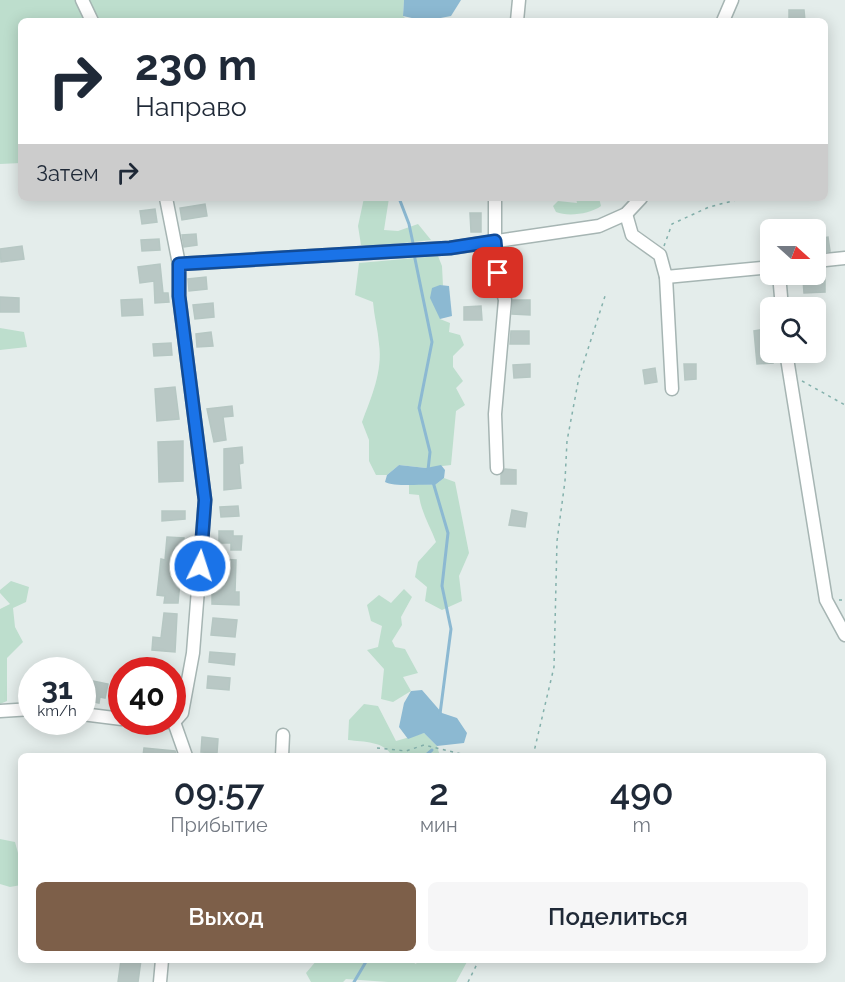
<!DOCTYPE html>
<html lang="ru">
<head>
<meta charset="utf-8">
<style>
  body { margin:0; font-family:Raleway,sans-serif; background:#f6f6f7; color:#1f2937; height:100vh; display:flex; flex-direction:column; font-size:22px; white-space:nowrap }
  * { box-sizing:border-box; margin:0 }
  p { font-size:20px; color:#747a83 }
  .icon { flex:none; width:33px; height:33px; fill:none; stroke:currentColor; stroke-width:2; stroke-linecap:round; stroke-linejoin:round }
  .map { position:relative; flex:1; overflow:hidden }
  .sheet { position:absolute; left:18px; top:753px; width:808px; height:210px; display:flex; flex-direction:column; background:#fff; border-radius:9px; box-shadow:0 3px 15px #0003 }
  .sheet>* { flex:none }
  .hud { position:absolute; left:18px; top:18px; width:810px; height:183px; border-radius:9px; box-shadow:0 3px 15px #0003; background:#fff; color:#1f2937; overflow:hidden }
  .needle { width:39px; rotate:111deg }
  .controls { position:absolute; left:760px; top:219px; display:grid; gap:12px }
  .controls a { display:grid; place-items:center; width:66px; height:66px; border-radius:9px; background:#fff; box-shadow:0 3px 15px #0003; font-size:30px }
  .speed { position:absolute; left:18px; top:657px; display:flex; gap:12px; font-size:30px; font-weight:700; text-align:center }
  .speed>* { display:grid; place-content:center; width:78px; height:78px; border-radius:50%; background:#fff; box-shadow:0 3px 15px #0003; line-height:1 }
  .speed small { font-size:15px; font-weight:400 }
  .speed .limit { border:9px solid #d22; background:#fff; color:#111 }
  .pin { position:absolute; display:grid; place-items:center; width:51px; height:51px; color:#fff; margin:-26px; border-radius:12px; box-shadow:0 3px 9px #0006 }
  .me { position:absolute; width:66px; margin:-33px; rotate:4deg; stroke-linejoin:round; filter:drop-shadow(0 0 4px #0008) }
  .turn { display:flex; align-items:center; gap:21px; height:126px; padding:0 18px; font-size:27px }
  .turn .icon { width:78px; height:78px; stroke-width:2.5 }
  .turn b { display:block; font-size:42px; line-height:51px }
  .then { display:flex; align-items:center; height:57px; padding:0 18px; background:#0003; gap:12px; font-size:22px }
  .eta { display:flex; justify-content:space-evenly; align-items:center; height:102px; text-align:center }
  .eta b { font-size:36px; font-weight:600; line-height:42px }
  .primary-button { display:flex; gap:12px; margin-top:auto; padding:12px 18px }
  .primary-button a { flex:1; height:69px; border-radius:9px; background:#7d5f49; color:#fff; font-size:24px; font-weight:600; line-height:69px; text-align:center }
  .primary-button a+a { background:#f6f6f7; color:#1f2937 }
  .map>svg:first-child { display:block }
  .green { fill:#bddecd }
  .water { fill:#8cb9d2 }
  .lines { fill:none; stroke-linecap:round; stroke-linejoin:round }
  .stream { stroke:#8cb9d2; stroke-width:3 }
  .building { fill:#b9c8c5; stroke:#b6c7c3; stroke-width:1.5 }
  .minor-casing { stroke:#a6b5b3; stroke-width:15 }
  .path { stroke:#84b1ac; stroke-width:1.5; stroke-dasharray:3 4.5; stroke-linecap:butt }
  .minor { stroke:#fff; stroke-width:12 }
  .route-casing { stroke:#114b97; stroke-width:15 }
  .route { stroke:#1a73e8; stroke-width:10 }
</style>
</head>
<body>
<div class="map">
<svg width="845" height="982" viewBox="0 0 845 982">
  <rect width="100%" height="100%" fill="#e4edeb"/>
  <!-- green -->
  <g class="green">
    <path d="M0 0H404L403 16 408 21H21V163L0 164Z"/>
    <path d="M364 198H389L384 230 398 231 418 224 431 240 376 246 361 245 358 226Z"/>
    <path d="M576 198H599L601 206C590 214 568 217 556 212L553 206 558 201 577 203Z"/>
    <path d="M438 256 442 266 443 286 440 285V319L450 323 449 332 460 335 464 345 453 356V367L463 381 456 388 465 405 456 411 451 465 426 468 399 465 387 475H376L369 461V440L362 422C371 398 383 371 379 344 378 330 374 316 373 302L355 295 359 263Z"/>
    <path d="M0 328 24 332 27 347 0 350Z"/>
    <path d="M444 478 455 482 469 553 459 576 462 601 442 610 425 601 427 587 415 577 418 562 436 542C430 526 421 512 419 495L409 494V483L435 485Z"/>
    <path d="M11 581 29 587 26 602 13 608 15 627 23 642 7 658V701L0 704V609L10 604 0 593V590Z"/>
    <path d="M404 589 412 597 401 617 402 625 392 641 395 647 405 649 418 673 403 677 411 691 393 702 381 699 384 669 367 650 378 647 382 626 371 621 367 605 379 595 391 603Z"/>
    <path d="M364 704 378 706 396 741 424 733 437 746 440 756H392C384 741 364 742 348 740L349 720Z"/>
    <path d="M0 839 15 842 21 864V885L10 887 0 884Z"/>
    <path d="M317 960H409L416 964 418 960H468L456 982H388L346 979 343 982H311L306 973Z"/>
  </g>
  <!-- water -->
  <g class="water">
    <path d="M404 0H461L451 16 425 21 403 16Z"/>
    <path d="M440 285 449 286 452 316 440 319 430 298 432 288Z"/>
    <path d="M399 465 426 468 441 465 445 470 444 478 435 485C423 484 393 487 385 482L387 475Z"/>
    <path d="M422 690 442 713 457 718 467 733 464 743 437 746 424 733 408 739 399 727 404 703 411 691Z"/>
  </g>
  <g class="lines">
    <!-- stream -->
    <g class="stream">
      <path d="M399 198 409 224 414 248"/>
      <path d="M414 254 432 342 419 408 430 452 428 470"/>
      <path d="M433 482 448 533 442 586 451 629 440 714"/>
      <path d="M425 756 432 750"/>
      <path d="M354 982 367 960"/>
    </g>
  </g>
  <!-- building -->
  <g class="building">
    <path d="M789 10H804L805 21H789Z"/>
    <path d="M205 204 207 216 182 220 180 208Z"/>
    <path d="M155 209 157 222 142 224 140 211Z"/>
    <path d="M470 213H481V232H471Z"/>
    <path d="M196 234 197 245 184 247 182 235Z"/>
    <path d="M828 237 830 251 816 253V239Z"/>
    <path d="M159 239 160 250 142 251 141 240Z"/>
    <path d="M22 246 24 259 1 262 0 249Z"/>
    <path d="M519 258 522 277 513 279 510 259Z"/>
    <path d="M160 264 163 293H168L169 302 155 303 154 281 140 283 138 267Z"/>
    <path d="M206 277 207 289 189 291 188 279Z"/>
    <path d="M825 278V292L804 293 803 279Z"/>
    <path d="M0 297 19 298V312H0Z"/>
    <path d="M142 299 143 315 122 316 121 300Z"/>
    <path d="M513 300H530V315L512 314Z"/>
    <path d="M213 303 214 317 195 319 193 305Z"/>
    <path d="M481 306 482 320H464V307Z"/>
    <path d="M766 329 768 351H771L773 363 757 364 754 331Z"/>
    <path d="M511 331H529V344H510Z"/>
    <path d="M211 332 213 346 197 347 196 334Z"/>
    <path d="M171 343 172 355 154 356 153 344Z"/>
    <path d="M530 364V377L514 378 513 365Z"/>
    <path d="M684 364H696V379L685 380Z"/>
    <path d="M655 368 657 382 645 384 643 370Z"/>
    <path d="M175 387 179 419 157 421 155 389Z"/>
    <path d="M232 406 233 416 223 417 226 440 214 442 207 409Z"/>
    <path d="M183 441V481L159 482 158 442Z"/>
    <path d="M242 447 243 463 239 464 241 488 224 490V449Z"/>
    <path d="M505 469 516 470V484H501V475Z"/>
    <path d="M238 506 239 516 221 517 220 507Z"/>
    <path d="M512 510 527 513 525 527 509 525Z"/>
    <path d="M162 511H185V519L162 521Z"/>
    <path d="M219 531H233V536H242L241 550H231V543H219Z"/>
    <path d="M167 537 184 538 178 603H164L165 596 157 595 161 559 165 560Z"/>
    <path d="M218 559 236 560 235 592H239V605L212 604V586H217Z"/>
    <path d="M164 613 177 614 175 652 152 650 153 637 161 638Z"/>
    <path d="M213 618 237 620 235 637 211 635Z"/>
    <path d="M210 652 235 654 234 665 209 662Z"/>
    <path d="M208 676 230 678 229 690 207 688Z"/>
    <path d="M93 681 108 684 105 698 100 697 99 703 89 701Z"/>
    <path d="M202 737 218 739 217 753 201 752Z"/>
    <path d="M144 748 175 751 177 756H143Z"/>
    <path d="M121 960H141L138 982H118Z"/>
  </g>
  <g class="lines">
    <!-- minor casing -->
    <g class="minor-casing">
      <g id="minor">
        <path d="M82 0 92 21"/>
        <path d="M517 21 519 0"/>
        <path d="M723 21 732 0"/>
        <path d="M166 198 179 264V296L205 500 193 653 182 713 174 722"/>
        <path d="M495 198V241L498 273 505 300 495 414 497 468"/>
        <path d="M626 214 632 235 660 255 666 277 771 267"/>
        <path d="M816 261 845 258"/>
        <path d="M179 264 450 248 599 226 626 214 641 198"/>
        <path d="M779 274 782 308"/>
        <path d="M666 277 672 389"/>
        <path d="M786 352 826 600 845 635"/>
        <path d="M0 711 32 709"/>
        <path d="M82 714 122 719"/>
        <path d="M143 722H174"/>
        <path d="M174 722 186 756"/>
        <path d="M282 756 283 735"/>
        <path d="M160 982 162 960"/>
      </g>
    </g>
    <!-- path -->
    <g class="path">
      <path d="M611 21 685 19 686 21"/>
      <path d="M664 246 672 224 709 207 744 198"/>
      <path d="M802 381 845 405"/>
      <path d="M839 600H845"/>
      <path d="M377 748 406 751 424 745 470 756"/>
      <path d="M533 756 554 667 557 541 565 481 567 441 579 377 606 293"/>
      <path d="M468 982 479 960"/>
    </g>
    <!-- minor -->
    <use href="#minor" class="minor"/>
  </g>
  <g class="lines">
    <!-- route casing -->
    <g class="route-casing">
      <path id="route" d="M200 566 205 500 179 296V264L450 248 495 241 498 273"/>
    </g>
    <!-- route -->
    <use href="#route" class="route"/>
  </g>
</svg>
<div class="controls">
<a><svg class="needle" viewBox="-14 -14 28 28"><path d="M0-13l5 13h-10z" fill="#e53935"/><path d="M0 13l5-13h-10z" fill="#747a83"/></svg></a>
<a><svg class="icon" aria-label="search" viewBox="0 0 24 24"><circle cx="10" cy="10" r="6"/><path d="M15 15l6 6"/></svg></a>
</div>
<div class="speed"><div>31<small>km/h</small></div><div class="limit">40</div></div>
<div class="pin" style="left:498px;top:273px;background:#d93025"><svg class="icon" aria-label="arrive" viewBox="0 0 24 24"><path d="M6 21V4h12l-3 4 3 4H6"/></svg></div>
<svg class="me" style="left:200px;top:566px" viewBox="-20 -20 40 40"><circle r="17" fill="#1a73e8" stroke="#fff" stroke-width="3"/><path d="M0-11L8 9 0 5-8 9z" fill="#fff"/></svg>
<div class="hud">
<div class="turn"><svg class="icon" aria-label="right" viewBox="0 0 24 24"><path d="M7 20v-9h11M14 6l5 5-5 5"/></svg><div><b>230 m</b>Направо</div></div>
<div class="then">Затем<svg class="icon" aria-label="right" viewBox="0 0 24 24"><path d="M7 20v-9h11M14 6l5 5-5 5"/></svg></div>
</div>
<section class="sheet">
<div class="eta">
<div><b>09:57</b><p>Прибытие</p></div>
<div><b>2</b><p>мин</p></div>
<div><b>490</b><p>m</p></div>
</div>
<div class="primary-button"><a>Выход</a><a>Поделиться</a></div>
</section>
</div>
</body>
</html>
